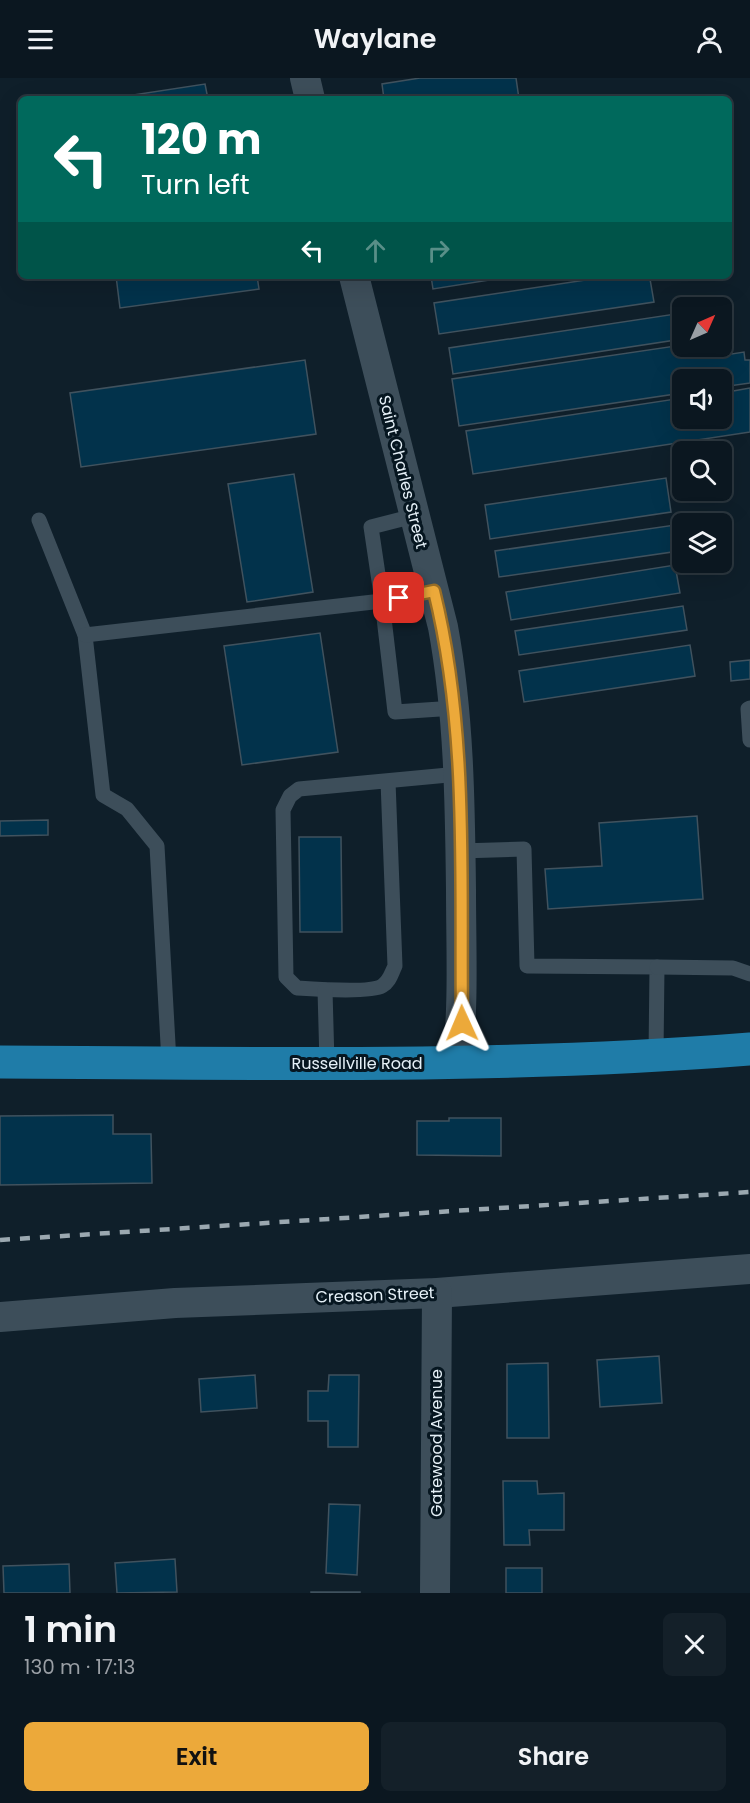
<!DOCTYPE html>
<html lang="en">
<head>
<meta charset="utf-8">
<style>
  body { margin:0; font-family:Poppins,sans-serif; background:#142029; color:#f1f3f6; height:100vh; display:flex; flex-direction:column; font-size:22px; white-space:nowrap }
  * { box-sizing:border-box; margin:0 }
  p { font-size:20px; color:#9a9fa5 }
  .icon { flex:none; width:33px; height:33px; fill:none; stroke:currentColor; stroke-width:2; stroke-linecap:round; stroke-linejoin:round }
  .map { position:relative; height:1515px; overflow:hidden }
  .panel { display:flex; flex-direction:column; background:#0b1720; flex:1 }
  .panel>* { flex:none }
  .guide { position:absolute; left:18px; top:18px; width:714px; height:183px; border-radius:9px; box-shadow:0 6px 24px #0002,0 0 0 2px #2b363e; background:#00695c; color:#fff; overflow:hidden }
  .needle { width:39px; rotate:45deg }
  .buttons { position:absolute; left:672px; top:219px; display:grid; gap:12px }
  .buttons a { display:grid; place-items:center; width:60px; height:60px; border-radius:9px; background:#0b1720; box-shadow:0 6px 24px #0002,0 0 0 2px #2b363e; font-size:30px }
  .pin { position:absolute; display:grid; place-items:center; width:51px; height:51px; color:#fff; margin:-26px; border-radius:12px; box-shadow:0 3px 9px #0006 }
  .me { position:absolute; width:66px; margin:-33px; rotate:359deg; stroke-linejoin:round; filter:drop-shadow(0 0 4px #0008) }
  .turn { display:flex; align-items:center; gap:21px; height:126px; padding:0 24px; font-size:27px }
  .turn .icon { width:78px; height:78px; stroke-width:2.5 }
  .turn b { display:block; font-size:42px; line-height:51px }
  .lanes { display:flex; align-items:center; height:57px; padding:0 24px; background:#0003; justify-content:center; gap:30px; direction:ltr }
  .lanes .off { opacity:.35 }
  .round { display:grid; place-items:center; flex:none; width:63px; height:63px; border-radius:9px; background:#142029 }
  .headline { display:flex; align-items:center; justify-content:space-between; height:102px; padding:0 24px }
  h1 { font-size:36px; font-weight:600; line-height:45px }
  .primary-button { display:flex; gap:12px; margin-top:auto; padding:12px 24px }
  .primary-button a { flex:1; height:69px; border-radius:9px; background:#eca93a; color:#111; font-size:24px; font-weight:600; line-height:69px; text-align:center }
  .primary-button a+a { background:#142029; color:#f1f3f6 }
  header { display:flex; justify-content:space-between; align-items:center; height:78px; padding:0 24px; background:#0b1720; font-size:27px; font-weight:600 }
  .map>svg:first-child { display:block }
  .building { fill:#02324b; stroke:#40525e; stroke-width:1.5 }
  .lines { fill:none; stroke-linecap:round; stroke-linejoin:round }
  .lane { stroke:#3d4e5a; stroke-width:15 }
  .street { stroke:#3d4e5a; stroke-width:30 }
  .primary { stroke:#1f7ca8; stroke-width:33 }
  .rail { stroke:#9ba8b0; stroke-width:4.5; stroke-dasharray:10 10; stroke-linecap:butt }
  .route-casing { stroke:#996e26; stroke-width:15 }
  .route { stroke:#eca93a; stroke-width:10 }
  .labels { text-anchor:middle; dominant-baseline:central; stroke-width:6; stroke-linejoin:round; paint-order:stroke }
  .street-label { font-size:16px; fill:#e5f0f7; stroke:#061620 }
</style>
</head>
<body>
<header><svg class="icon" aria-label="menu" viewBox="0 0 24 24"><path d="M4 6h16M4 12h16M4 18h16"/></svg>Waylane<svg class="icon" aria-label="person" viewBox="0 0 24 24"><circle cx="12" cy="8" r="4"/><path d="M4 21q1-7 8-7t8 7"/></svg></header>
<div class="map">
<svg width="750" height="1515" viewBox="0 0 750 1515">
  <rect width="100%" height="100%" fill="#0f1f2a"/>
  <!-- building -->
  <g class="building">
    <path d="M420 0H516L519 21H384L382 6Z"/>
    <path d="M205 6 208 21H107Z"/>
    <path d="M21 34V58L17 35Z"/>
    <path d="M116 198H257L259 211 120 230Z"/>
    <path d="M431 198H515L433 211Z"/>
    <path d="M612 198H639V202L650 201 654 224 439 256 434 225Z"/>
    <path d="M682 235V261L453 296 449 270Z"/>
    <path d="M730 260 732 276 744 274 745 282H750V305L722 309V302H682V315L459 348 452 301 682 267V268H722V261Z"/>
    <path d="M305 282 316 356 81 389 70 315Z"/>
    <path d="M750 310V354L473 396 466 353 682 320V340H722V315Z"/>
    <path d="M294 396 313 514 247 524 228 406Z"/>
    <path d="M666 400 671 434 490 461 485 427Z"/>
    <path d="M675 447 679 473 499 499 495 473Z"/>
    <path d="M675 487 680 515 511 542 506 514Z"/>
    <path d="M683 528 687 552 519 577 515 553Z"/>
    <path d="M320 555 338 674 242 687 224 568Z"/>
    <path d="M690 567 695 598 524 624 519 593Z"/>
    <path d="M750 582V601L731 603 730 584Z"/>
    <path d="M697 738 703 821 548 831 545 791 602 788 599 745Z"/>
    <path d="M48 742V757L0 758V743Z"/>
    <path d="M299 759H341L342 854H300Z"/>
    <path d="M113 1037V1056H151L152 1105 0 1107V1038Z"/>
    <path d="M449 1040H501V1078L417 1077V1043H449Z"/>
    <path d="M659 1278 662 1325 600 1329 597 1282Z"/>
    <path d="M548 1285 549 1360H507V1286Z"/>
    <path d="M255 1297 257 1330 201 1334 199 1301Z"/>
    <path d="M329 1297H359L358 1369H328V1343H308V1313H328Z"/>
    <path d="M503 1403H537L538 1416 564 1415V1452H529L530 1467H504Z"/>
    <path d="M329 1426 360 1427 357 1497 326 1495Z"/>
    <path d="M175 1481 177 1514 117 1515 115 1485Z"/>
    <path d="M69 1486 70 1515H4L3 1488Z"/>
    <rect x="506" y="1490" width="36" height="25"/>
    <rect x="311" y="1514" width="49" height="1"/>
  </g>
  <g class="lines">
    <!-- lane -->
    <g class="lane">
      <path d="M39 442 85 557 103 717 127 731 157 768 169 984"/>
      <path d="M434 513 382 523 395 634 455 630"/>
      <path d="M85 557 382 523 371 449 414 438"/>
      <path d="M750 630 748 631 750 662"/>
      <path d="M388 703 395 888C391 896 390 903 382 908 371 915 312 911 297 910L286 899 283 732 290 718 299 711 459 696"/>
      <path d="M460 773 524 771 527 888 657 889 656 977"/>
      <path d="M657 889 733 890 750 896"/>
      <path d="M325 912 327 985"/>
    </g>
    <!-- street -->
    <g class="street">
      <path d="M305 0 310 21"/>
      <path d="M354 198 443 549C459 636 460 724 461 812 461 870 464 928 457 985"/>
      <path d="M0 1239 175 1225 437 1215 750 1191"/>
      <path d="M435 1515 437 1215"/>
    </g>
    <!-- primary -->
    <path class="primary" d="M0 984C250 985 501 991 750 971"/>
    <!-- rail -->
    <path class="rail" d="M0 1162 750 1114"/>
  </g>
  <g class="lines">
    <!-- route casing -->
    <g class="route-casing">
      <path id="route" d="M399 520 434 513C469 654 460 801 462 945"/>
    </g>
    <!-- route -->
    <use href="#route" class="route"/>
  </g>
  <g class="labels">
    <!-- street labels -->
    <g class="street-label">
      <text transform="translate(403 394) rotate(76)">Saint Charles Street</text>
      <text x="357" y="985">Russellville Road</text>
      <text transform="translate(375 1217) rotate(-2)">Creason Street</text>
      <text transform="translate(436 1365) rotate(-90)">Gatewood Avenue</text>
    </g>
  </g>
</svg>
<div class="buttons">
<a><svg class="needle" viewBox="-14 -14 28 28"><path d="M0-13l5 13h-10z" fill="#e53935"/><path d="M0 13l5-13h-10z" fill="#9a9fa5"/></svg></a>
<a><svg class="icon" aria-label="sound" viewBox="0 0 24 24"><path d="M4 9h4l5-4v14l-5-4H4zM17 9q2 3 0 6"/></svg></a>
<a><svg class="icon" aria-label="search" viewBox="0 0 24 24"><circle cx="10" cy="10" r="6"/><path d="M15 15l6 6"/></svg></a>
<a><svg class="icon" aria-label="layers" viewBox="0 0 24 24"><path d="M12 4l9 5-9 5-9-5zM3 14l9 5 9-5"/></svg></a>
</div>
<div class="pin" style="left:399px;top:520px;background:#d93025"><svg class="icon" aria-label="arrive" viewBox="0 0 24 24"><path d="M6 21V4h12l-3 4 3 4H6"/></svg></div>
<svg class="me" style="left:462px;top:945px" viewBox="-20 -20 40 40"><path d="M0-17L14 15 0 8-14 15z" fill="#eca93a" stroke="#fff" stroke-width="4"/></svg>
<div class="guide">
<div class="turn"><svg class="icon" aria-label="left" viewBox="0 0 24 24"><path d="M17 20v-9H6M10 6l-5 5 5 5"/></svg><div><b>120 m</b>Turn left</div></div>
<div class="lanes"><svg class="icon" aria-label="left" viewBox="0 0 24 24"><path d="M17 20v-9H6M10 6l-5 5 5 5"/></svg><svg class="icon off" aria-label="ahead" viewBox="0 0 24 24"><path d="M12 20V5M6 11l6-6 6 6"/></svg><svg class="icon off" aria-label="right" viewBox="0 0 24 24"><path d="M7 20v-9h11M14 6l5 5-5 5"/></svg></div>
</div>
</div>
<section class="panel">
<div class="headline"><div><h1>1 min</h1><p>130 m · 17:13</p></div><a class="round"><svg class="icon" aria-label="close" viewBox="0 0 24 24"><path d="M6 6l12 12M18 6L6 18"/></svg></a></div>
<div class="primary-button"><a>Exit</a><a>Share</a></div>
</section>
</body>
</html>
